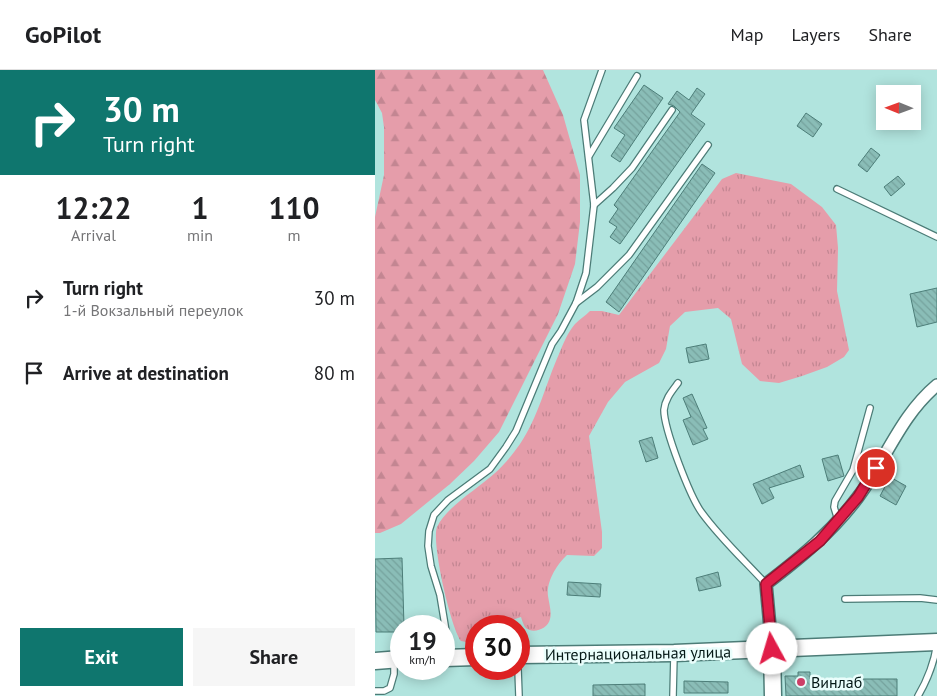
<!DOCTYPE html>
<html lang="en">
<head>
<meta charset="utf-8">
<style>
  body { margin:0; font-family:"PT Sans",sans-serif; background:#f6f6f6; color:#202124; height:100vh; display:flex; flex-direction:column; font-size:19px; white-space:nowrap }
  * { box-sizing:border-box; margin:0 }
  p { font-size:16px; color:#757577 }
  .icon { flex:none; width:28px; height:28px; fill:none; stroke:currentColor; stroke-width:2; stroke-linecap:round; stroke-linejoin:round }
  .map { position:relative; flex:1; overflow:hidden }
  .drawer { display:flex; flex-direction:column; background:#fff; width:375px }
  .drawer>* { flex:none }
  .top-card { background:#0f766e; color:#fff; overflow:hidden }
  .needle { width:32px; rotate:271deg }
  .controls { position:absolute; left:501px; top:15px; display:grid; gap:10px }
  .controls a { display:grid; place-items:center; width:45px; height:45px; border-radius:0px; background:#fff; box-shadow:0 2px 12px #0003; font-size:25px }
  .speed { position:absolute; left:15px; top:545px; display:flex; gap:10px; font-size:25px; font-weight:700; text-align:center }
  .speed>* { display:grid; place-content:center; width:65px; height:65px; border-radius:50%; background:#fff; box-shadow:0 2px 12px #0003; line-height:1 }
  .speed small { font-size:12px; font-weight:400 }
  .speed .limit { border:8px solid #d22; background:#fff; color:#111 }
  .pin { position:absolute; display:grid; place-items:center; width:42px; height:42px; color:#fff; margin:-21px; border:2px solid #fff; border-radius:50%; box-shadow:0 1px 5px #0007 }
  .me { position:absolute; width:55px; margin:-28px; rotate:354deg; stroke-linejoin:round; filter:drop-shadow(0 0 4px #0008) }
  .turn { display:flex; align-items:center; gap:18px; height:105px; padding:0 20px; font-size:22px }
  .turn .icon { width:65px; height:65px; stroke-width:2.5 }
  .turn b { display:block; font-size:35px; line-height:42px }
  .eta { display:flex; justify-content:space-evenly; align-items:center; height:85px; text-align:center }
  .eta b { font-size:30px; font-weight:600; line-height:35px }
  .cta { display:flex; gap:10px; margin-top:auto; padding:10px 20px }
  .cta a { flex:1; height:58px; border-radius:0px; background:#0f766e; color:#fff; font-size:20px; font-weight:600; line-height:58px; text-align:center }
  .cta a+a { background:#f6f6f6; color:#202124 }
  ul { padding:0; list-style:none }
  li { display:flex; align-items:center; gap:15px; height:75px; padding:0 20px }
  li div { flex:1 }
  li b { display:block; font-size:19px }
  li em { font-style:normal }
  header { display:flex; align-items:center; gap:30px; box-sizing:border-box; height:70px; padding:0 25px; background:#fff; border-bottom:1px solid #e0e0e0 }
  header strong { font-size:24px }
  nav { display:flex; gap:28px; margin-inline-start:auto; font-size:18px }
  main { display:flex; flex:1; min-height:0 }
  .map>svg:first-child { display:block }
  .grass { fill:url(#grass-tufts) }
  .forest { fill:url(#forest-firs) }
  .building { fill:url(#building-back-hatch); stroke:#4d7e79 }
  .lines { fill:none; stroke-linecap:round; stroke-linejoin:round }
  .lane-casing { stroke:#4c7c77; stroke-width:8 }
  .street-casing { stroke:#4c7c77; stroke-width:14 }
  .secondary-casing { stroke:#4c7c77; stroke-width:19 }
  .lane { stroke:#fff; stroke-width:5.5 }
  .street { stroke:#fff; stroke-width:11 }
  .secondary { stroke:#fff; stroke-width:16 }
  .route-casing { stroke:#92132f; stroke-width:12 }
  .route { stroke:#e11d48; stroke-width:9 }
  .poi-dot { fill:#cd3f67; stroke:#eafefc; stroke-width:2 }
  .labels { text-anchor:middle; dominant-baseline:central; stroke-width:5; stroke-linejoin:round; paint-order:stroke }
  .street-label { font-size:16px; fill:#041816; stroke:#eafefc }
  .poi-label { font-size:16px; fill:#041816; stroke:#eafefc; text-anchor:start }
</style>
</head>
<body>
<header>
<strong>GoPilot</strong>
<nav><a>Map</a><a>Layers</a><a>Share</a></nav>
</header>
<main>
<section class="drawer">
<div class="top-card">
<div class="turn"><svg class="icon" aria-label="right" viewBox="0 0 24 24"><path d="M7 20v-9h11M14 6l5 5-5 5"/></svg><div><b>30 m</b>Turn right</div></div>
</div>
<div class="eta">
<div><b>12:22</b><p>Arrival</p></div>
<div><b>1</b><p>min</p></div>
<div><b>110</b><p>m</p></div>
</div>
<ul>
<li><svg class="icon" aria-label="right" viewBox="0 0 24 24"><path d="M7 20v-9h11M14 6l5 5-5 5"/></svg><div><b>Turn right</b><p>1-й Вокзальный переулок</p></div><em>30 m</em></li>
<li><svg class="icon" aria-label="arrive" viewBox="0 0 24 24"><path d="M6 21V4h12l-3 4 3 4H6"/></svg><div><b>Arrive at destination</b></div><em>80 m</em></li>
</ul>
<div class="cta"><a>Exit</a><a>Share</a></div>
</section>
<div class="map">
<svg width="562" height="626" viewBox="0 0 562 626">
  <defs>
    <pattern id="grass-tufts" width="24" height="20" patternUnits="userSpaceOnUse" patternTransform="scale(1.25)"><rect width="24" height="20" fill="#e59daa"/><path d="M3 7l-1-3M5 7V3M7 7l1-3M15 17l-1-3M17 17v-4M19 17l1-3" fill="none" stroke="#c38692"/></pattern>
    <pattern id="forest-firs" width="22" height="20" patternUnits="userSpaceOnUse" patternTransform="scale(1.25)"><rect width="22" height="20" fill="#e59daa"/><path d="M5 1l3.5 6h-7zM16 11l3.5 6h-7z" fill="#c38692"/></pattern>
    <pattern id="building-back-hatch" width="6" height="6" patternUnits="userSpaceOnUse" patternTransform="scale(1.25)"><rect width="6" height="6" fill="#8abdb7"/><path d="M-1 5l2 2M0 0l6 6M5-1l2 2" fill="none" stroke="#75a29d"/></pattern>
  </defs>
  <rect width="100%" height="100%" fill="#b1e4de"/>
  <!-- grass -->
  <path class="grass" d="M361 103 416 114 447 137 461 155 463 178 462 221 474 280 469 287 452 297 427 306 404 313 385 311 367 294 356 249 343 238 310 242 295 256 291 279 284 293 250 312 233 332 214 366 227 462V478L219 486 192 485C182 494 171 512 173 526 174 533 177 543 175 549 173 559 157 565 150 557 148 554 147 550 146 547L137 550 132 556H101V574L86 571C76 558 56 472 62 457 71 437 104 418 120 403 129 395 138 384 145 374 163 348 171 313 184 284 188 274 193 262 200 254 205 249 210 246 215 241H227L244 245 347 109Z"/>
  <!-- forest -->
  <path class="forest" d="M0 0H168L188 45 205 105V152L200 194 183 244 124 362 99 391 75 414 26 454 5 463H0V147L9 105V57L7 43 0 30Z"/>
  <!-- building -->
  <g class="building">
    <path d="M269 15 288 28 245 92 236 86 250 65 239 58Z"/>
    <path d="M322 18 330 24 316 44 330 54 245 174 235 167 242 157 234 152 243 139 239 135 305 42 299 36 293 34 302 21 314 30Z"/>
    <path d="M431 43 447 54 438 67 422 56Z"/>
    <path d="M496 78 505 85 492 102 483 95Z"/>
    <path d="M327 94 340 103 244 242 231 232Z"/>
    <path d="M523 106 530 114 516 126 509 117Z"/>
    <path d="M562 218V252L542 257 535 224Z"/>
    <path d="M331 274 334 289 314 293 311 278Z"/>
    <path d="M317 324 332 358 328 359 333 369 318 375 308 350 316 347 308 328Z"/>
    <path d="M277 367 283 388 271 392 264 371Z"/>
    <path d="M463 385 469 406 453 411 447 389Z"/>
    <path d="M425 395 429 407 394 418 399 428 387 434 378 414Z"/>
    <path d="M515 407 531 416 521 435 505 426Z"/>
    <path d="M27 488 29 556H26V562H1L0 489Z"/>
    <path d="M343 502 346 516 324 521 321 508Z"/>
    <path d="M193 512 226 514 225 527 192 525Z"/>
    <path d="M423 602H435V609H522V626H411L410 606H423Z"/>
    <path d="M309 611 353 612V623H309Z"/>
    <path d="M270 614V626H218V615Z"/>
  </g>
  <g class="lines">
    <!-- lane casing -->
    <g class="lane-casing">
      <g id="lane">
        <path d="M214 86 262 6"/>
        <path d="M462 119 562 167"/>
        <path d="M219 135 238 118 257 98 297 40"/>
        <path d="M201 233 222 217 254 185 333 75"/>
        <path d="M303 313C297 321 290 329 289 340 289 359 315 427 327 443 346 469 370 491 391 514"/>
        <path d="M463 450 459 437 460 431 478 400 495 338"/>
        <path d="M470 529 545 528 562 530"/>
        <path d="M75 585 65 525 56 496 53 476 54 461 59 445 73 430 115 399 131 377 141 361 177 274 186 261 201 233 211 203 219 135 209 50 227 0"/>
        <path d="M143 599 144 626"/>
        <path d="M0 621H9L15 618 19 604V591"/>
        <path d="M298 626 299 585"/>
        <path d="M543 626C553 609 559 593 562 574"/>
      </g>
    </g>
    <!-- street casing -->
    <g class="street-casing">
      <path id="street" d="M397 579 391 514C425 488 457 462 483 427 511 390 525 346 562 315"/>
    </g>
    <!-- secondary casing -->
    <g class="secondary-casing">
      <g id="secondary">
        <path d="M397 579 398 626"/>
        <path d="M144 585 299 583 562 572"/>
        <path d="M69 588 101 587"/>
        <path d="M0 591 26 589"/>
      </g>
    </g>
    <!-- lane -->
    <use href="#lane" class="lane"/>
    <!-- street -->
    <use href="#street" class="street"/>
    <!-- secondary -->
    <use href="#secondary" class="secondary"/>
  </g>
  <g class="lines">
    <!-- route casing -->
    <g class="route-casing">
      <path id="route" d="M397 579 391 514 445 471 483 427 501 398"/>
    </g>
    <!-- route -->
    <use href="#route" class="route"/>
  </g>
  <!-- markers -->
  <circle class="poi-dot" cx="426" cy="612" r="5"/>
  <g class="labels">
    <!-- street labels -->
    <g class="street-label">
      <text transform="translate(263 583) rotate(-1)">Интернациональная улица</text>
    </g>
    <!-- poi labels -->
    <g class="poi-label">
      <text x="436" y="612">Винлаб</text>
    </g>
  </g>
</svg>
<div class="controls">
<a><svg class="needle" viewBox="-14 -14 28 28"><path d="M0-13l5 13h-10z" fill="#e53935"/><path d="M0 13l5-13h-10z" fill="#757577"/></svg></a>
</div>
<div class="speed"><div>19<small>km/h</small></div><div class="limit">30</div></div>
<div class="pin" style="left:501px;top:398px;background:#d93025"><svg class="icon" aria-label="arrive" viewBox="0 0 24 24"><path d="M6 21V4h12l-3 4 3 4H6"/></svg></div>
<svg class="me" style="left:397px;top:579px" viewBox="-20 -20 40 40"><circle r="19" fill="#fff"/><path d="M0-13L10 11 0 6-10 11z" fill="#e11d48"/></svg>
</div>
</main>
</body>
</html>
